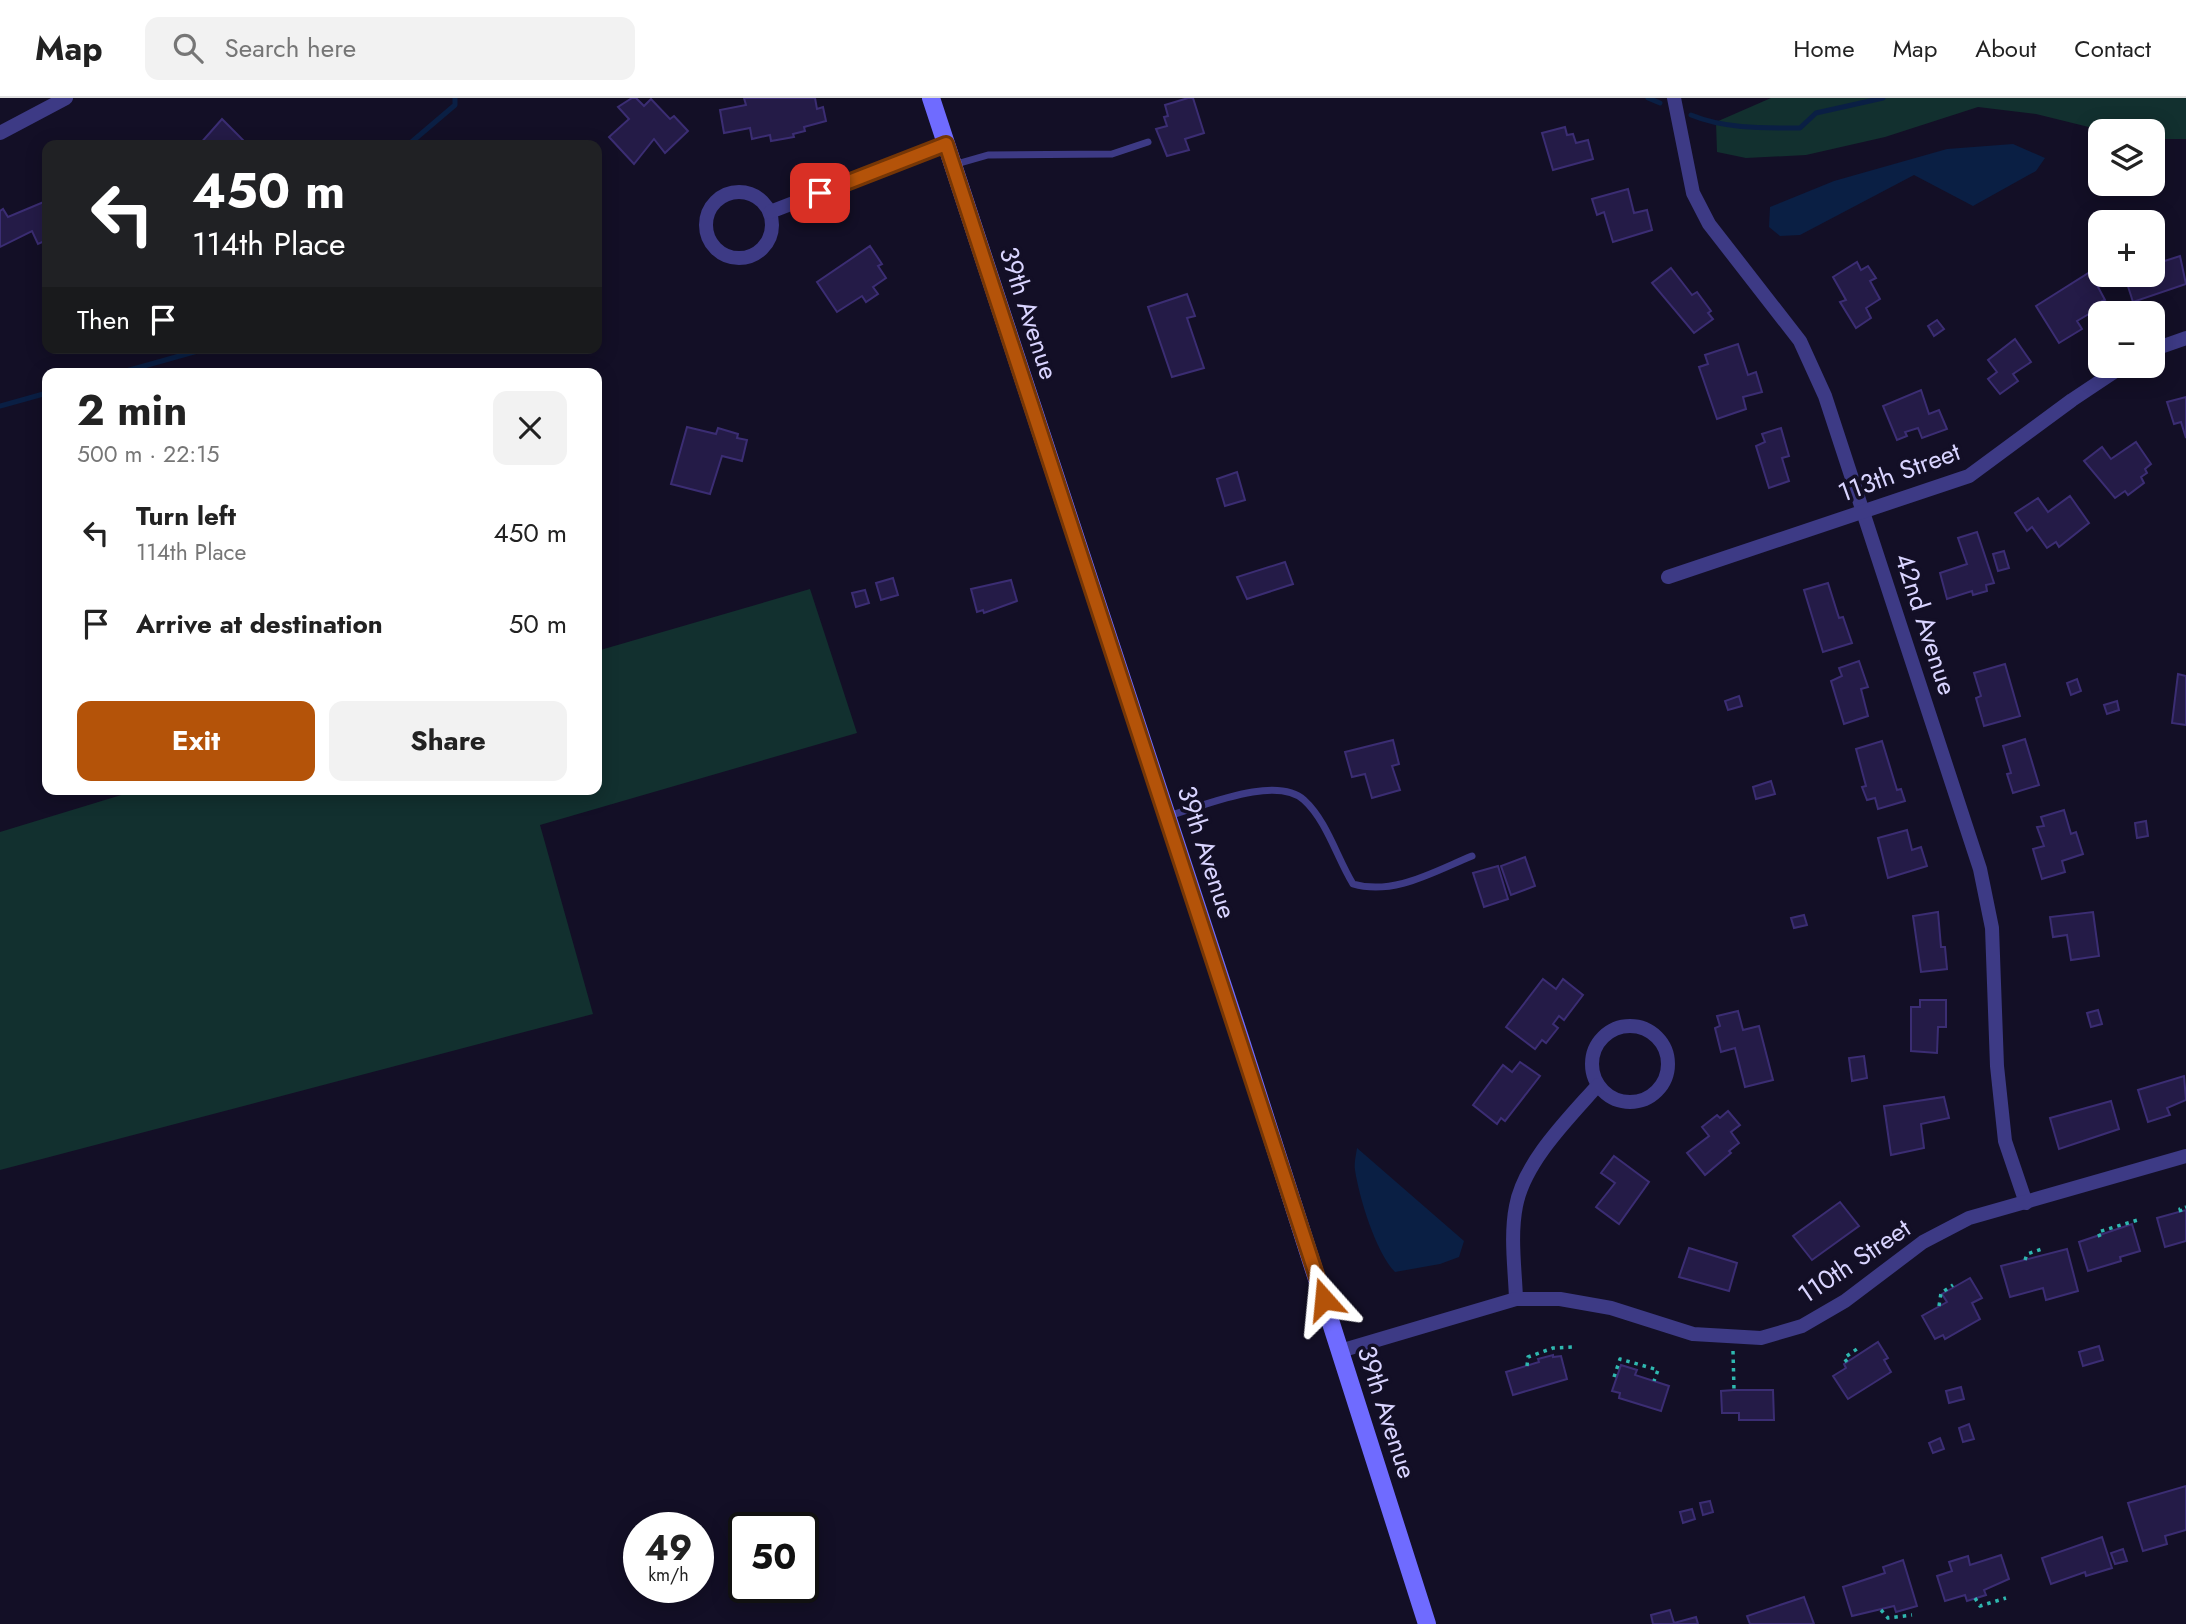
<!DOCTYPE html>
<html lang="en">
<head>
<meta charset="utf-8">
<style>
  body { margin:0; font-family:Jost,sans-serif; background:#f2f2f2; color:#222; height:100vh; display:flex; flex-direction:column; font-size:26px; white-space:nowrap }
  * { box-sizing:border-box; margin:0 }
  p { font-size:23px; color:#767676 }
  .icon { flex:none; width:38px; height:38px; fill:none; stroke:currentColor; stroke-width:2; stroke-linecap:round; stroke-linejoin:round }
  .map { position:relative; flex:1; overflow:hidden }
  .panel { position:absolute; left:42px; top:270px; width:560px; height:427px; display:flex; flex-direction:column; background:#fff; border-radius:14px; box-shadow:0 4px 18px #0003 }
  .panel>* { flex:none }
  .hud { position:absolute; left:42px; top:42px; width:560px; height:214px; border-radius:14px; box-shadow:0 4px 18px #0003; background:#202124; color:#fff; overflow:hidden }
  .controls { position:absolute; left:2088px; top:21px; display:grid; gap:14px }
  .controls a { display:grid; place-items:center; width:77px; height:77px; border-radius:14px; background:#fff; box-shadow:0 4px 18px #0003; font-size:35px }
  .speed { position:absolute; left:623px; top:1414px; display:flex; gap:14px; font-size:35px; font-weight:700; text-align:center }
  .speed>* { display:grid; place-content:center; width:91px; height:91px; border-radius:50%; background:#fff; box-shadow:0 4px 18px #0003; line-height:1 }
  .speed small { font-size:18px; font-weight:400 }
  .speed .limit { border:4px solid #111; border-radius:10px; background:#fff; color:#111 }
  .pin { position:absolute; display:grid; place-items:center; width:60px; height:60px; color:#fff; margin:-30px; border-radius:14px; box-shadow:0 4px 10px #0006 }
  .me { position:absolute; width:77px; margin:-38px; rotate:342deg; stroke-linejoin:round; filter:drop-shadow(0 0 5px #0008) }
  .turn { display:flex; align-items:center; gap:24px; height:147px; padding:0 35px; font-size:32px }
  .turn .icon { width:91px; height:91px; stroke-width:2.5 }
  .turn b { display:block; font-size:49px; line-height:60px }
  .then { display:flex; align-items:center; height:66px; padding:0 35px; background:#0003; gap:14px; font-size:26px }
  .round { display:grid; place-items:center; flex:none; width:74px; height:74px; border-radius:14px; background:#f2f2f2 }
  .headline { display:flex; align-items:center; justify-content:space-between; height:119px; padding:0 35px }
  h1 { font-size:42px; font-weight:700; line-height:52px }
  .action { display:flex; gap:14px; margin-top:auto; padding:14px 35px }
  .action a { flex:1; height:80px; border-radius:14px; background:#b45309; color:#fff; font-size:28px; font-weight:700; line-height:80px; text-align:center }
  .action a+a { background:#f2f2f2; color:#222 }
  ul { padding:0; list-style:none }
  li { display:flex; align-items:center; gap:21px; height:91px; padding:0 35px }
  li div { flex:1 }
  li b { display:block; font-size:26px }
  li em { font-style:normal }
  header { display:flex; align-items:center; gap:42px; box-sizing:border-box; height:98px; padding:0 35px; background:#fff; border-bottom:2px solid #e0e0e0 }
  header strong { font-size:33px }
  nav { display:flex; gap:38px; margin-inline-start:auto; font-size:24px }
  .search { width:490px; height:63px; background:#f2f2f2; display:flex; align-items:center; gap:18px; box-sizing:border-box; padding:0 24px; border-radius:14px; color:#767676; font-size:26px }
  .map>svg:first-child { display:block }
  .green { fill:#12302f }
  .water { fill:#0a1f44 }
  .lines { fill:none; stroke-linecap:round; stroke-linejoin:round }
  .stream { stroke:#0a1f44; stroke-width:5 }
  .building { fill:#241b47; stroke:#3b2d73; stroke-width:2 }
  .path { stroke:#2fb8b0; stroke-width:3.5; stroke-dasharray:3.5 5; stroke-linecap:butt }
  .service { stroke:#3d3a85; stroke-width:7 }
  .minor { stroke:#3d3a85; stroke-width:14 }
  .secondary { stroke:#6f6bff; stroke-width:18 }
  .route-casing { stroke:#753606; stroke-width:18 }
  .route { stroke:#b45309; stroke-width:12 }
  .labels { text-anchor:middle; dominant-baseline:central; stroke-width:7; stroke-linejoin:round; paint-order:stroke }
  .street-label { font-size:26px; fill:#d9d4ff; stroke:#130f26 }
</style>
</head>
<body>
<header>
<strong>Map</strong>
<div class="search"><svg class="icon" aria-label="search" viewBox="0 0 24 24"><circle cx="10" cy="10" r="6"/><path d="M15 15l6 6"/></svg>Search here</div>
<nav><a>Home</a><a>Map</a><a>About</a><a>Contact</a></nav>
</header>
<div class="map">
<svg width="2186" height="1526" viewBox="0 0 2186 1526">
  <rect width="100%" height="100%" fill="#130f26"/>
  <!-- green -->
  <g class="green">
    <path d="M1771 0H2186V41H2153L2152 33H2105L2036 16 1978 9 1885 39 1806 57 1746 60 1717 54 1716 24Z"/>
    <path d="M810 491 857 635 540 727 593 916 0 1072V734L141 691H597V553Z"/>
  </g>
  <!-- water -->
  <g class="water">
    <path d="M2013 46 2045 60 2036 73 1973 108 1914 77 1800 137 1780 138 1769 129 1770 109 1834 83 1947 51Z"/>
    <path d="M1357 1050 1464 1143 1459 1159 1440 1166 1395 1174C1376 1155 1359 1099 1355 1072 1354 1065 1356 1057 1357 1050Z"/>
  </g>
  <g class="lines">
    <!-- stream -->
    <g class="stream">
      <path d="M1648 0 1660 5"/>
      <path d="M1691 17C1725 31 1764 30 1800 30L1816 15 1883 0"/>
      <path d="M408 47 455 7V0"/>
      <path d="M119 275 208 250"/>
      <path d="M0 308 47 295"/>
    </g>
  </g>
  <!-- building -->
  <g class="building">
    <path d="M632 0H636L644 8 651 1 670 21 674 18 688 33 665 55 654 41 634 66 609 39 629 21 618 9Z"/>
    <path d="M744 0H815L817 11 823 9 826 23 804 29 805 33 793 36 794 39 771 43 770 37 752 41 750 30 724 35 720 12 746 7Z"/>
    <path d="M1188 0H1193L1204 35 1185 41 1189 52 1167 58 1156 31 1167 28 1164 19 1168 18 1165 7Z"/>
    <path d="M222 21 244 43 241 47H199Z"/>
    <path d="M1565 29 1567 37 1573 36 1576 45 1588 42 1593 61 1553 72 1542 35Z"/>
    <path d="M1628 91 1634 115 1647 112 1652 132 1613 144 1604 114 1597 117 1592 101Z"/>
    <path d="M46 103 47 127 44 129 47 142 38 146 32 133 0 149V113L3 111 8 119Z"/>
    <path d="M870 148 882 166 878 168 886 180 873 189 878 196 866 204 862 198 837 214 817 184Z"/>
    <path d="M2180 158 2186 186 2133 204 2125 179 2152 177V167Z"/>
    <path d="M1857 164 1861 172 1868 168 1876 180 1870 183 1880 201 1866 210 1871 220 1856 230 1840 204 1846 202 1833 179Z"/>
    <path d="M1671 170 1692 197 1697 194 1711 213 1708 215 1713 221 1694 235 1652 185Z"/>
    <path d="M2090 174 2105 202 2102 203 2104 207 2077 223 2082 231 2059 245 2036 208Z"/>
    <path d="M1187 196 1195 218 1187 220 1204 270 1172 279 1148 209Z"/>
    <path d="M1937 222 1944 231 1934 238 1928 228Z"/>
    <path d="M2015 241 2031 264 2013 276 2018 283 2000 296 1988 281 1997 274 1988 262Z"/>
    <path d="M1738 246 1748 277 1756 274 1762 294 1743 299 1746 311 1717 321 1699 269 1708 266 1705 257Z"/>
    <path d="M1921 292 1929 316 1939 312 1947 331 1922 340 1918 330 1905 334 1907 338 1897 342 1883 308Z"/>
    <path d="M2186 299V340L2181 324 2174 326 2167 304Z"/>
    <path d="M687 329 716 336 718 330 738 336 737 340 747 342 742 363 722 358 710 396 671 386Z"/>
    <path d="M1781 330 1789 358 1782 360 1789 383 1769 390 1756 348 1765 344 1762 336Z"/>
    <path d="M2136 344 2151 366 2145 371 2147 375 2141 379 2144 385 2128 397 2125 393 2115 400 2084 363 2102 349 2111 361Z"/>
    <path d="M1237 374 1245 402 1225 408 1217 381Z"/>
    <path d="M2070 398 2089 425 2059 449 2056 444 2047 450 2032 429 2027 433 2015 415 2038 400 2048 414Z"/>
    <path d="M1977 434 1994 485 1986 487 1987 493 1973 497 1972 493 1947 501 1940 475 1967 466 1958 440Z"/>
    <path d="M2004 453 2009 470 1998 473 1993 456Z"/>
    <path d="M1285 464 1293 486 1247 501 1237 479Z"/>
    <path d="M893 480 898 497 881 502 876 485Z"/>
    <path d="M1011 482 1017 503 984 515 983 512 977 514 971 491Z"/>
    <path d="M1828 485 1839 520 1843 519 1852 545 1823 554 1804 492Z"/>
    <path d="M865 492 869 505 856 509 852 495Z"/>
    <path d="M1859 563 1868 589 1861 591 1868 618 1844 626 1831 583 1842 578 1839 570Z"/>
    <path d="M2005 566 2020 618 1984 628 1976 600 1981 598 1974 575Z"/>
    <path d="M2178 576 2186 578V627L2172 625Z"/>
    <path d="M2077 581 2081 593 2071 597 2067 585Z"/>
    <path d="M1739 598 1742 608 1728 612 1725 603Z"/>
    <path d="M2117 603 2119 612 2107 616 2104 607Z"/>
    <path d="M2025 641 2039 687 2013 695 2007 676 2011 675 2003 648Z"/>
    <path d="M1393 642 1399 666 1392 668 1400 692 1372 700 1365 676 1352 679 1345 654Z"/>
    <path d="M1882 643 1897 692 1901 691 1905 703 1878 711 1875 700 1867 702 1862 689 1866 688 1856 651Z"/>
    <path d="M1771 683 1775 696 1756 701 1753 689Z"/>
    <path d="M2064 712 2071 736 2076 734 2083 756 2062 763 2065 774 2042 781 2033 751 2044 748 2037 729 2044 728 2041 719Z"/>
    <path d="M2146 723 2148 738 2137 740 2135 725Z"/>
    <path d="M1907 732 1912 752 1921 749 1927 768 1888 780 1878 740Z"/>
    <path d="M1525 759 1535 788 1511 797 1501 768Z"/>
    <path d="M1498 768 1508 801 1484 809 1473 775Z"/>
    <path d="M1938 814 1941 849H1945L1947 871 1921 874 1913 818Z"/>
    <path d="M2093 814 2099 858 2071 862 2067 837 2053 839 2050 819Z"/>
    <path d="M1804 817 1807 827 1794 830 1791 820Z"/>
    <path d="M1543 881 1556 891 1563 881 1583 897 1564 922 1559 918 1553 926 1558 930 1546 945 1542 942 1535 951 1506 929Z"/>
    <path d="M1920 902H1946V929H1938L1937 955 1911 953V909H1920Z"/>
    <path d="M2098 912 2102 926 2091 929 2087 915Z"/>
    <path d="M1738 913 1743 932 1759 928 1773 982 1745 989 1735 950 1721 954 1715 930 1720 928 1717 918Z"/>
    <path d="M1864 958 1867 980 1852 983 1849 960Z"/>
    <path d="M1520 964 1540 978 1505 1023 1501 1020 1497 1026 1473 1007 1503 967 1512 974Z"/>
    <path d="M2184 978 2186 1002 2167 1010 2170 1017 2148 1024 2138 992Z"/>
    <path d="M1944 999 1949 1020 1921 1026 1924 1050 1891 1057 1884 1008Z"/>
    <path d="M2111 1003 2119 1031 2059 1051 2050 1020Z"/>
    <path d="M1728 1013 1740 1027 1731 1034 1739 1045 1729 1053 1731 1055 1705 1077 1687 1055 1709 1038 1702 1029 1717 1017 1720 1020Z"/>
    <path d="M1614 1058 1649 1084 1619 1126 1596 1109 1615 1085 1601 1075Z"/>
    <path d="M1840 1104 1859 1128 1812 1162 1793 1138Z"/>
    <path d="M2186 1112V1143L2165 1149 2157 1120Z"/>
    <path d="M2132 1126 2140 1153 2120 1159 2121 1163 2088 1173 2079 1144Z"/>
    <path d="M1689 1150 1737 1165 1729 1193 1679 1179Z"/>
    <path d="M2067 1151 2078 1193 2046 1202 2043 1190 2010 1199 2001 1168Z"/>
    <path d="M1970 1180 1982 1200 1972 1205 1980 1221 1945 1241 1943 1237 1935 1241 1922 1218 1947 1204 1942 1196Z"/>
    <path d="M1878 1244 1888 1260 1884 1262 1891 1274 1848 1301 1833 1278 1846 1270 1844 1266Z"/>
    <path d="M2099 1248 2103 1262 2083 1268 2079 1254Z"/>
    <path d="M1553 1257V1259L1561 1258 1567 1281 1513 1297 1506 1274 1539 1264 1538 1261Z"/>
    <path d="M1621 1267 1637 1272 1635 1277 1669 1288 1661 1313 1619 1300 1620 1295 1612 1293Z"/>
    <path d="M1961 1289 1964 1301 1949 1305 1946 1293Z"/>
    <path d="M1734 1292H1773L1774 1322H1739V1315H1722L1721 1293Z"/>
    <path d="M1969 1326 1974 1341 1963 1344 1959 1330Z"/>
    <path d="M1940 1340 1944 1351 1933 1355 1929 1345Z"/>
    <path d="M2186 1388V1432L2165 1438 2167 1446 2143 1453 2128 1405Z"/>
    <path d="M1710 1403 1713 1414 1703 1417 1700 1405Z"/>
    <path d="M1692 1411 1695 1421 1683 1425 1680 1414Z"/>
    <path d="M2102 1439 2112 1470 2086 1478 2085 1474 2051 1486 2042 1460Z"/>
    <path d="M2123 1451 2127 1463 2115 1466 2111 1455Z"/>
    <path d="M2001 1457 2009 1481 1984 1492 1986 1497 1967 1503 1965 1497 1945 1503 1937 1478 1952 1473 1949 1464 1968 1458 1970 1467Z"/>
    <path d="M1903 1462 1917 1508 1896 1514 1894 1508 1852 1518 1843 1489 1885 1475 1883 1469Z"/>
    <path d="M1804 1499 1814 1526H1750L1747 1518Z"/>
    <path d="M1670 1512 1674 1525 1696 1519 1698 1526H1653L1651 1517Z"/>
  </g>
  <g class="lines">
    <!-- path -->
    <g class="path">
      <path d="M2181 1114 2180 1111 2186 1109"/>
      <path d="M2100 1139 2098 1134 2141 1121"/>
      <path d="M2025 1162 2027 1156 2045 1150"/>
      <path d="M1939 1208 1941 1195 1953 1187"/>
      <path d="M1733 1253 1734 1292"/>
      <path d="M1847 1264 1844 1260 1857 1251"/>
      <path d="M1527 1268 1528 1259 1553 1250 1574 1249"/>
      <path d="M1614 1279 1620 1261 1658 1272 1654 1283"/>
      <path d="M1975 1500 1980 1508 2006 1500"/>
      <path d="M1881 1512 1888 1520 1912 1517"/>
    </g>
    <!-- service -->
    <g class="service">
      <path d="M953 67 988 57 1112 56 1148 44"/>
      <path d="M1168 718C1201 709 1276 676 1304 702 1327 723 1337 760 1353 786 1394 798 1435 773 1472 758"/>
    </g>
    <!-- minor -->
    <g class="minor">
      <path d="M1674 0 1693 95 1709 126 1800 243 1825 298 1980 771 1992 830 1997 968 2005 1043 2026 1105"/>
      <path d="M0 35 66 0"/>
      <circle cx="739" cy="127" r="33"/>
      <path d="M770 114 946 46"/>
      <path d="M2152 252 2186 240"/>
      <path d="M1668 479 1969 378 2072 302 2123 268"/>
      <circle cx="1630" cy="966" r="38"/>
      <path d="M1516 1201C1515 1171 1510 1138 1516 1108 1524 1064 1569 1020 1598 987"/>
      <path d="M1340 1253 1516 1201H1560L1611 1210 1693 1236 1761 1240 1802 1228 1845 1203 1923 1144 1969 1120 2186 1058"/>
    </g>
    <!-- secondary -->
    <path class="secondary" d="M931 0 1240 940 1427 1526"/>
  </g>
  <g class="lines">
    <!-- route casing -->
    <g class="route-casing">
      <path id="route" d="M820 95 946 46 1324 1201"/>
    </g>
    <!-- route -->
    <use href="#route" class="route"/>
  </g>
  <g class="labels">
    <!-- street labels -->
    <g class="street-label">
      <text transform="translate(1029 215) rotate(72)">39th Avenue</text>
      <text transform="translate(1899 374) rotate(-20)">113th Street</text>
      <text transform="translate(1926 526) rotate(72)">42nd Avenue</text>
      <text transform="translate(1207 754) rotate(72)">39th Avenue</text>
      <text transform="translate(1854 1163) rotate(-34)">110th Street</text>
      <text transform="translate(1387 1314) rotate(72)">39th Avenue</text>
    </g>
  </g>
</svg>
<div class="controls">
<a><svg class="icon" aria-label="layers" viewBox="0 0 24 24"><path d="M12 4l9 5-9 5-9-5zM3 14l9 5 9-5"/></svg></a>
<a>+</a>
<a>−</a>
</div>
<div class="speed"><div>49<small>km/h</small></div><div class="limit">50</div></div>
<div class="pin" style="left:820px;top:95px;background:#d93025"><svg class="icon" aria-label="arrive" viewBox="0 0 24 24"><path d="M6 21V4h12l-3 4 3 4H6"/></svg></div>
<svg class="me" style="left:1324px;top:1201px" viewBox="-20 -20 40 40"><path d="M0-17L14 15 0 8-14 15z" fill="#b45309" stroke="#fff" stroke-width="4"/></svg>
<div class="hud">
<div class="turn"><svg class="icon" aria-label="left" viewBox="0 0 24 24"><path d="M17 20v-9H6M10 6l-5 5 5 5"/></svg><div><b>450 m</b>114th Place</div></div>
<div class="then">Then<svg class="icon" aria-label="arrive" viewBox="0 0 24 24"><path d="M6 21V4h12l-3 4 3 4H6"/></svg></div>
</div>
<section class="panel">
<div class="headline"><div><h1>2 min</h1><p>500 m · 22:15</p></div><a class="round"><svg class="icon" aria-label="close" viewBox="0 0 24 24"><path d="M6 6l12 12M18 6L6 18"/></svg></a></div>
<ul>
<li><svg class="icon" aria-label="left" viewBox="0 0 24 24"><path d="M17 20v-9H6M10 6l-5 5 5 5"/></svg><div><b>Turn left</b><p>114th Place</p></div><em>450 m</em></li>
<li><svg class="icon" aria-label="arrive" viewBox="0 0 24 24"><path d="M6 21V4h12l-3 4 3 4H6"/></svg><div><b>Arrive at destination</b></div><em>50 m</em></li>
</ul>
<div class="action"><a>Exit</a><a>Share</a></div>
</section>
</div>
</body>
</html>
